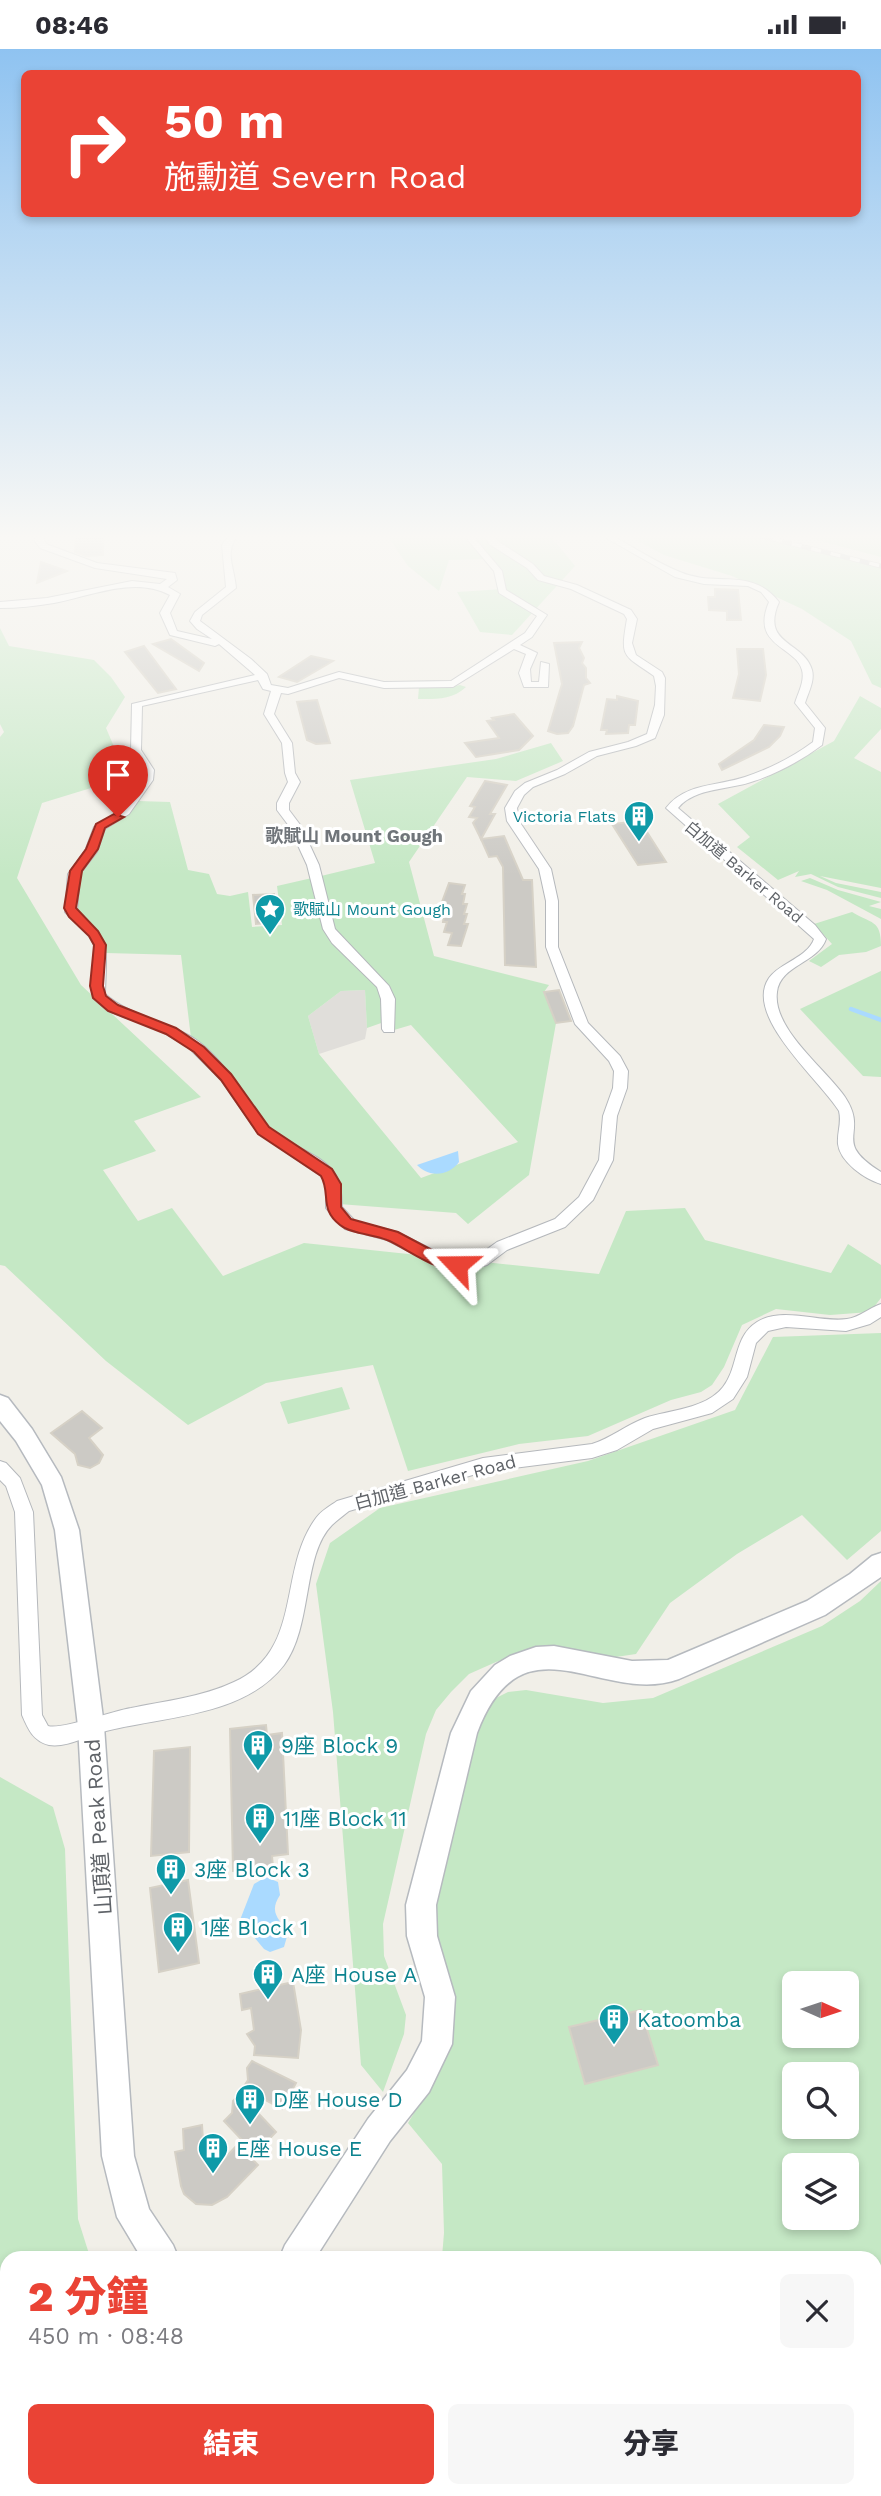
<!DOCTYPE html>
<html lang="zh-TW">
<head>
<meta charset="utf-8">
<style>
  body { margin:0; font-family:"Work Sans","Noto Sans TC",sans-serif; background:#f7f7f7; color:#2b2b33; height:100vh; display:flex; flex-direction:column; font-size:26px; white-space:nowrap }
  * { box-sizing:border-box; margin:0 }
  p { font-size:23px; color:#7c7c81 }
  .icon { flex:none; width:38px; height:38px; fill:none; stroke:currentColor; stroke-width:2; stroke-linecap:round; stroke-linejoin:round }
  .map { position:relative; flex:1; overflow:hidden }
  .sheet { position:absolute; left:0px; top:2202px; width:882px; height:247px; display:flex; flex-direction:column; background:#fff; border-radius:21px 21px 0 0; box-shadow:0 4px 10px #0003 }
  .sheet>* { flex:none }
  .top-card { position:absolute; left:21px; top:21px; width:840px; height:147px; border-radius:10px; box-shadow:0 4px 10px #0003; background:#ea4335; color:#fff; overflow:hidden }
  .needle { width:46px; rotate:93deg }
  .tools { position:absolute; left:782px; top:1922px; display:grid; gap:14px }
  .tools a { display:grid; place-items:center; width:77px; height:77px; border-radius:10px; background:#fff; box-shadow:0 4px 10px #0003; font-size:35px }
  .pin { position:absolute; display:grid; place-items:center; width:60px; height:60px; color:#fff; margin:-72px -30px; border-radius:50% 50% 50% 0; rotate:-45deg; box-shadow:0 0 7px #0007 }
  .pin .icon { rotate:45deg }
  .me { position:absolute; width:77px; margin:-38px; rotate:293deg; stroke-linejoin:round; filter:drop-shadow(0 0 5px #0008) }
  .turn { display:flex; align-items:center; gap:24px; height:147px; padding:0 28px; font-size:32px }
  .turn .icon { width:91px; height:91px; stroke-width:2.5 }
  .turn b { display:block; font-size:49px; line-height:60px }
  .round { display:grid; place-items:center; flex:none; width:74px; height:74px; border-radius:10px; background:#f7f7f7 }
  .headline { display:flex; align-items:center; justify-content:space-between; height:119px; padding:0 28px }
  h1 { font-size:42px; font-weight:800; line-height:52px; color:#ea4335 }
  .primary-button { display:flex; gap:14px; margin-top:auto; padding:14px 28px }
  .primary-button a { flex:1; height:80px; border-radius:10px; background:#ea4335; color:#fff; font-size:28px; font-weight:800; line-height:80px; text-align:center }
  .primary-button a+a { background:#f7f7f7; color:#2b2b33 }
  .status { display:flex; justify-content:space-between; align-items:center; height:49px; padding:0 35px; background:#fff; direction:ltr }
  .status svg { height:19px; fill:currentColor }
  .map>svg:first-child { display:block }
  .industrial { fill:#e0deda }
  .green { fill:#c5e8c5; fill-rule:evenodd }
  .water { fill:#aadaff }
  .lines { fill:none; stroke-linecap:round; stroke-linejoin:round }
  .stream { stroke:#aadaff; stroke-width:4.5 }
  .building { fill:#cccac5; stroke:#d6d1c6; stroke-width:2 }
  .minor-casing { stroke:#b5b8bc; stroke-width:2 }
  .secondary-casing { stroke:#b6babf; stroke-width:3 }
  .minor { fill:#fff; fill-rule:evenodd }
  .secondary { fill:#fff; fill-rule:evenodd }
  .rail-casing { stroke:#b6b7b8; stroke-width:5 }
  .rail { stroke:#fff; stroke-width:3.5; stroke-dasharray:10; stroke-linecap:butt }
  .route { fill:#ea4335; stroke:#982c22; stroke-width:2 }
  .labels { text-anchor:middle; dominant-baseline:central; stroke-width:6; stroke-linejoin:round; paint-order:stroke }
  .far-culture-label { font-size:16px; fill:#0d838f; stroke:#fff; text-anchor:end }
  .far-street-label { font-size:16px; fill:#5f6368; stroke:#fff }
  .far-quarter-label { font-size:18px; font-weight:bold; fill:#70757a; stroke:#fff }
  .street-label { font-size:18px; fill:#5f6368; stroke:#fff }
  .near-culture-label { font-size:21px; fill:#0d838f; stroke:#fff; text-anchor:start }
  .near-street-label { font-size:21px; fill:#5f6368; stroke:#fff }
</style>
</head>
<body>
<div class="status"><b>08:46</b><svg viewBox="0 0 49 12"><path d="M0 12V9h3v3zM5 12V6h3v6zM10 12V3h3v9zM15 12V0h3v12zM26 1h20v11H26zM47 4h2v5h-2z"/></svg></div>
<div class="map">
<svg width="881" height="2447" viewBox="0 0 881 2447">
  <rect width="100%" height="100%" fill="#f1efe8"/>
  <!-- industrial -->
  <path class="industrial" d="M365 941 367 979 365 990 319 1005 308 967 341 942Z"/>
  <!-- green -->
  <g class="green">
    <path d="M386 485H549L575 517 512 586 480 583 457 543 503 540 490 510 449 511 439 542 408 517Z"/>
    <path d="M625 485H746L881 519V639L872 635 851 592 802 560 732 527 664 506Z"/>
    <path d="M794 485H881V508Z"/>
    <path d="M0 579 9 597 94 611 111 628 125 648 106 679 127 728 42 754 17 829 81 936 201 1048 134 1072 156 1102 103 1121 138 1172 172 1159 223 1227 304 1194 599 1225 626 1162 685 1159 705 1191 831 1224 848 1195 881 1216V1249L870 1263 830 1266 776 1260 742 1276 724 1318 712 1336 701 1343 671 1351 588 1387 519 1395 408 1422 373 1316 266 1334 188 1376 106 1312 5 1217 0 1216V688L4 683 0 675Z"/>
    <path d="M460 636 466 638C452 651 436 650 418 650L419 638 445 639Z"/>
    <path d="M860 647 881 659V680L854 709 881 723V839L820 827 836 834 881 843V849L838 838 811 825 795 828 799 822 778 831 737 798 750 788 718 755 834 692Z"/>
    <path d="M551 694 563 712 516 732 467 728 409 813 434 907 549 936 544 943 556 974 529 1126 468 1175 456 1164 339 1155 338 1132 275 1085 259 1069 228 1021 191 989 181 906 106 904 101 887 75 860 79 825 105 778 129 764 138 752 170 753 188 821 209 825 217 845 230 847 248 843 252 878 282 876 277 837 312 829 313 843 324 881 378 938 382 951 384 973 367 979 365 941 341 942 308 967 319 1005 421 1129 518 1093 411 976 394 981 388 936 340 890 333 879 321 827 375 814 350 731 496 710Z"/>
    <path d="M810 829 838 841 881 853 869 857 881 860V870L827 841 801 832Z"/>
    <path d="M852 863C871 875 881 870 881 897L866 903 839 906 821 918 809 912 832 895 814 875Z"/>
    <path d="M881 922V1028L863 1027 800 960Z"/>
    <path d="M881 1284V1482L847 1511 802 1466 737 1505 670 1554 636 1605 609 1609 524 1604 496 1613 469 1625 451 1643 436 1661 426 1685 383 1875 384 1907 406 1966 404 1985 383 2043 361 2016 333 1663 316 1535 330 1494 380 1459 588 1412 735 1361 773 1288Z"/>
    <path d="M342 1338 350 1360 288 1375 280 1353Z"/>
    <path d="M881 1532V2447H419L420 2441H875V2208H442L444 2184 442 2115 408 2074 433 2032 432 1876 476 1682 492 1651 508 1643 526 1641 603 1654 653 1649 822 1577 860 1552ZM794 1934H847V1986H794ZM794 2025H847V2077H794ZM794 2116H847V2168H794Z"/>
    <path d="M0 1728 53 1758 65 1800 78 2170 90 2208H7V2414L0 2421Z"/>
  </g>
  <!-- water -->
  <g class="water">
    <path d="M458 1102 459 1113C449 1127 429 1129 417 1116Z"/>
    <path d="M266 1828 278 1833 280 1846C268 1864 280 1870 288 1884L284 1898 270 1903 264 1900 240 1871 254 1835Z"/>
  </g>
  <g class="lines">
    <!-- stream -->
    <path class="stream" d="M851 960 881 971"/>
  </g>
  <!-- building -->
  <g class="building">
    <path d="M76 485 103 486V506L86 507 75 503Z"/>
    <path d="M41 513 67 522 37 534Z"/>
    <path d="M715 540 738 541 741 571H727V562L709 561 708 548H715Z"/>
    <path d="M171 590 204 614 199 622 153 595Z"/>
    <path d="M582 593 579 599 584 609 582 614 586 619V629L590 634 584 636 573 677 568 684 557 685 548 682 562 635 554 594Z"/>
    <path d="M144 597 170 632 176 640 158 644 125 603Z"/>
    <path d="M737 600H763L766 626 760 652 733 649 739 625Z"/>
    <path d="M311 607 333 612 297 633 279 628Z"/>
    <path d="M617 647 638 652 635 676H629L628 684 606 685 607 681H601L607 650 617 651Z"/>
    <path d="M317 651 320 661 330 694 316 695 307 691 297 653Z"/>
    <path d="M514 665 533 687 519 701 476 708 465 694 499 689 487 672 494 671 492 669Z"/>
    <path d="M764 676 784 678 780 687 769 698 722 721 719 715 754 691Z"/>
    <path d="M485 732 507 736 490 765H495L481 790 473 774 477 769 469 768 475 758 470 757Z"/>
    <path d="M640 772 666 813 638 816 612 775Z"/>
    <path d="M504 787 523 831H532L536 918 505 916 503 818 497 807 489 808 481 790Z"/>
    <path d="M449 834 465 836 462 845H465L463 855H467L464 865H467L464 875H468L461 897 448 896 452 884 444 883 447 873H443L446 853H442Z"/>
    <path d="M274 845 277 873 256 875 253 846Z"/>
    <path d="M559 941 571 972 556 974 544 943Z"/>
    <path d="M82 1362 102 1379 89 1389 103 1406 99 1414 90 1419 78 1416 75 1405 51 1384Z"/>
    <path d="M266 1676 267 1686 282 1684 288 1805 272 1807 273 1818 233 1822 230 1680Z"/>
    <path d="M190 1698 189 1803 151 1807 154 1702Z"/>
    <path d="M188 1831 199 1914 159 1923 150 1839Z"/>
    <path d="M293 1933 301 1981 298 2009 254 2006 255 1997 247 1985 254 1981 251 1959 242 1961 240 1945Z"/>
    <path d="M641 1961 658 2016 585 2035 569 1978Z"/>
    <path d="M252 2012 296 2034 282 2060 243 2039 248 2031 247 2019Z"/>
    <path d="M240 2045 276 2083 251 2109 258 2116 227 2148 212 2156 196 2155 184 2145 181 2137 175 2103 184 2101 183 2080 202 2076 204 2106 216 2104 223 2111 242 2091 224 2072 232 2064 233 2052Z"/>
  </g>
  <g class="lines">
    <!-- minor casing -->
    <g class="minor-casing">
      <g id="minor">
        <path d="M34 485H42L46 495 97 514 175 524 177 531 168 538 180 545 170 564 177 582 212 590 197 580 190 572 195 563 226 538 222 496 230 485H238C224 505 234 516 236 539L202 566 200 572 251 610 267 625 271 636 288 639 339 623 384 633 451 632 525 584 537 567 499 544 494 522 468 491V485H476V491L502 522 506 541 547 566 532 588 520 596 537 604 530 620 531 633H539L541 613 549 615 548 638H524L519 624 526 605 514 600 453 638 384 639 339 629 288 645 281 644 274 665 292 694 295 724 300 733 289 754V761L301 777 319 816 335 880 389 937 395 950 394 983H384L382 980 381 950 377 938 332 894 323 880 307 816 289 777 277 761V754L288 733 285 724 282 694 264 665 271 642 263 640 258 631 142 657 141 701 154 721 153 731 129 765 105 780 97 803 80 825 77 862C112 895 106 899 105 945 130 967 166 972 195 990 227 1012 242 1049 267 1076 285 1096 317 1102 333 1122 342 1133 341 1145 342 1158L355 1172 397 1183 449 1209 463 1212 476 1208 497 1193 555 1170 579 1148 599 1111 603 1067 613 1039 614 1022 609 1012 575 975 546 898V852L539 820 507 772 505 759 515 742 525 734 557 721 589 703 628 693 647 685 655 656 656 637 654 627C623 605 620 610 627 570L624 565 571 540 538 531 527 519 489 495 484 485H492L496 491 533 515 544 527 577 536 631 561 637 570 632 594 636 606 662 623 665 629 664 666 655 689 636 697 597 707 565 725 533 738 524 746 517 759 519 772 551 820 558 852V898L588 974 620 1007 628 1022 627 1039 617 1067 613 1111 593 1151 565 1178 507 1201 487 1216 463 1222 439 1218 387 1191 345 1180 326 1159V1135L321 1127 258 1084 221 1031 188 998 159 981 108 962 93 949 94 896 89 887 65 863 68 825 85 802 94 778 121 761 143 731 144 721 131 701 132 655 255 626 219 595 215 597 170 586 160 564 170 546C134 527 91 547 54 554 36 557 18 559 0 559V553L47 549 132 532 160 535 167 530 95 519 40 499 35 492Z"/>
        <path d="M599 485H609C632 497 655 513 680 523 716 539 751 517 779 553 760 596 804 592 812 621 815 632 808 644 805 654L825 679 822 696C802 711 778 724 754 732 731 741 695 738 678 759L815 876 826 890C818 914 780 916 777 943 772 980 826 1020 845 1048 870 1086 830 1091 881 1123V1135C865 1130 840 1113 838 1095 837 1083 842 1074 839 1062 820 1031 743 967 769 929 781 913 807 909 814 890L666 759C685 734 718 737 745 728 769 720 793 708 813 693L815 679 795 654C798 644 805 632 802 621 796 597 750 598 769 553L761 543 748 537 704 535 675 528Z"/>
        <path d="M881 1255V1268L870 1275 846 1282 786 1278 768 1282 756 1294 747 1328 733 1350 712 1364 653 1380 617 1401 592 1409 483 1423 349 1462C343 1467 337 1471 332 1476 302 1506 313 1577 284 1616 244 1668 164 1667 106 1682 89 1686 67 1699 49 1696 33 1692 28 1680 22 1666L15 1463 6 1437 0 1431V1412L6 1414 20 1429 33 1463 42 1666 48 1677C61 1681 113 1662 131 1659 165 1652 202 1648 234 1633 304 1601 277 1522 316 1469 321 1462 330 1457 337 1452L483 1409 592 1395C611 1389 626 1376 645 1369 669 1361 706 1360 723 1338 739 1318 733 1288 757 1273 783 1257 819 1274 847 1270 860 1268 869 1259 881 1255Z"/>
        <path d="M40 2441H68L65 2447H37Z"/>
        <rect x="276" y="2441" width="28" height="6"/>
      </g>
    </g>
    <!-- secondary casing -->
    <g class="secondary-casing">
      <g id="secondary">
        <path d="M0 1346 8 1349 32 1380 61 1428 79 1481 104 1677 134 2107 149 2160 173 2196 178 2208H141L117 2168 102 2107 78 1677 55 1481 42 1436 16 1392 0 1372Z"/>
        <path d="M881 1504V1528L825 1566 679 1630C602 1658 523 1562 477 1684L436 1856 437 1887 455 1948 452 1995 429 2043 390 2092 316 2208H280L285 2196 368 2070 407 2021 422 1992 425 1948 407 1887 406 1856 451 1684 471 1642 495 1616 510 1607 536 1598 554 1597 632 1612 668 1611 807 1552 850 1525 872 1507Z"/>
        <path d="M337 2441H373L374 2447H338Z"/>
      </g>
    </g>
    <!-- minor -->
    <use href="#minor" class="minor"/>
    <!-- secondary -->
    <use href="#secondary" class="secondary"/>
    <!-- rail casing -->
    <g class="rail-casing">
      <path id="rail" d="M753 485 881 517"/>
    </g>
    <!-- rail -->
    <use href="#rail" class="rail"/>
  </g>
  <!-- sky -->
  <linearGradient id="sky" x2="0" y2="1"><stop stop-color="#8fc3f1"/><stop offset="0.59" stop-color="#f9f8f5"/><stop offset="1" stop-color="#f9f8f5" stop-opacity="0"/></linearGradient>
  <rect width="881" height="827" fill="url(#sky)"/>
  <!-- route -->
  <path class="route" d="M114 765 124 768 105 779 98 800 82 822 76 859 98 882 106 896 103 937 106 947 118 956 176 979 204 998 231 1025 269 1078 332 1120 341 1135V1158L351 1170 398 1183 445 1208 463 1213 465 1216 463 1220C441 1227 407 1199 387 1191 373 1185 351 1185 340 1176 319 1160 331 1145 321 1127L258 1085 221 1031 194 1003 166 985 108 962 93 949 90 937 94 896 89 887 69 868 64 859 70 822 86 800 96 775Z"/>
  <!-- icons -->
  <defs>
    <g id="building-pin" transform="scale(1.575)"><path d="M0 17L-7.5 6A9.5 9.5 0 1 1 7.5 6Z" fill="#0f9aa8" stroke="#fff"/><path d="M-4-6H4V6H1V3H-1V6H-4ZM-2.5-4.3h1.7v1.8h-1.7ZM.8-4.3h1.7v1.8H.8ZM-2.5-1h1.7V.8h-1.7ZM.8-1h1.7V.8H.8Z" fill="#fff"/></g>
    <g id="sight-pin" transform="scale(1.575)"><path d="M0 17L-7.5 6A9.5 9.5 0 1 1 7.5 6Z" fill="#0f9aa8" stroke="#fff"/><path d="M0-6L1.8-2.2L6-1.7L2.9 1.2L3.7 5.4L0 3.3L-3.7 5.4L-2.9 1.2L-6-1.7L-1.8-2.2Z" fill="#fff"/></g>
  </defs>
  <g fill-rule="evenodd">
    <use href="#building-pin" x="639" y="767"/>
    <use href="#sight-pin" x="270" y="860"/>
    <use href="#building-pin" x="258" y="1696"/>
    <use href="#building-pin" x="260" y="1769"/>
    <use href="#building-pin" x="171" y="1820"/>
    <use href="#building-pin" x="178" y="1878"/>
    <use href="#building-pin" x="268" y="1925"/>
    <use href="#building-pin" x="614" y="1970"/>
    <use href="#building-pin" x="250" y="2050"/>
    <use href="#building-pin" x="213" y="2099"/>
  </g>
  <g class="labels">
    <!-- far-culture labels -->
    <g class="far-culture-label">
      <text x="616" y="767">Victoria Flats</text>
      <text x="293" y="860" text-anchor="start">歌賦山 Mount Gough</text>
    </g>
    <!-- far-street labels -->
    <g class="far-street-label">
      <text transform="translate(744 823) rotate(40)">白加道 Barker Road</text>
    </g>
    <!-- far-quarter labels -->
    <g class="far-quarter-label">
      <text x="354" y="786">歌賦山 Mount Gough</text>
    </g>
    <!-- street labels -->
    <g class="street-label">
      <text transform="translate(435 1433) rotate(-15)">白加道 Barker Road</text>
    </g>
    <!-- near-culture labels -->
    <g class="near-culture-label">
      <text x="281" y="1696">9座 Block 9</text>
      <text x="283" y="1769">11座 Block 11</text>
      <text x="194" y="1820">3座 Block 3</text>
      <text x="201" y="1878">1座 Block 1</text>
      <text x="291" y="1925">A座 House A</text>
      <text x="637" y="1970">Katoomba</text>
      <text x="273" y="2050">D座 House D</text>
      <text x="236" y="2099">E座 House E</text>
    </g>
    <!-- near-street labels -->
    <g class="near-street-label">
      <text transform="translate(98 1778) rotate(-94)">山頂道 Peak Road</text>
    </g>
  </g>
</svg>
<div class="tools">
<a><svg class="needle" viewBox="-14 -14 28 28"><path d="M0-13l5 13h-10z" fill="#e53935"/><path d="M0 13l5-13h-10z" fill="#7c7c81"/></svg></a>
<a><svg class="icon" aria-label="search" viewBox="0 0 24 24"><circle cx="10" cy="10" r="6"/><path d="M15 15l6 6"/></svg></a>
<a><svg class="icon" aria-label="layers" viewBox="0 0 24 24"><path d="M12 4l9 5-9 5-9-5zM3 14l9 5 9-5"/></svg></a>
</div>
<div class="pin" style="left:118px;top:768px;background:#d93025"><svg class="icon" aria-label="arrive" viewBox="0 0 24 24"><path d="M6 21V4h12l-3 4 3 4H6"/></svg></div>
<svg class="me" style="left:457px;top:1216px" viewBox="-20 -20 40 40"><path d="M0-17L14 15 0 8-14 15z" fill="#ea4335" stroke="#fff" stroke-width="4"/></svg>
<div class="top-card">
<div class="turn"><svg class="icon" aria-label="right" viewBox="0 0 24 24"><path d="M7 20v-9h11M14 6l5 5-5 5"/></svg><div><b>50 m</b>施勳道 Severn Road</div></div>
</div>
<section class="sheet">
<div class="headline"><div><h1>2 分鐘</h1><p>450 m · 08:48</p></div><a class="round"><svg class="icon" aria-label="close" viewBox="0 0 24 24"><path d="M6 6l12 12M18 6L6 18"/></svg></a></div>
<div class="primary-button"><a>結束</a><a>分享</a></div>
</section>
</div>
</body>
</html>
